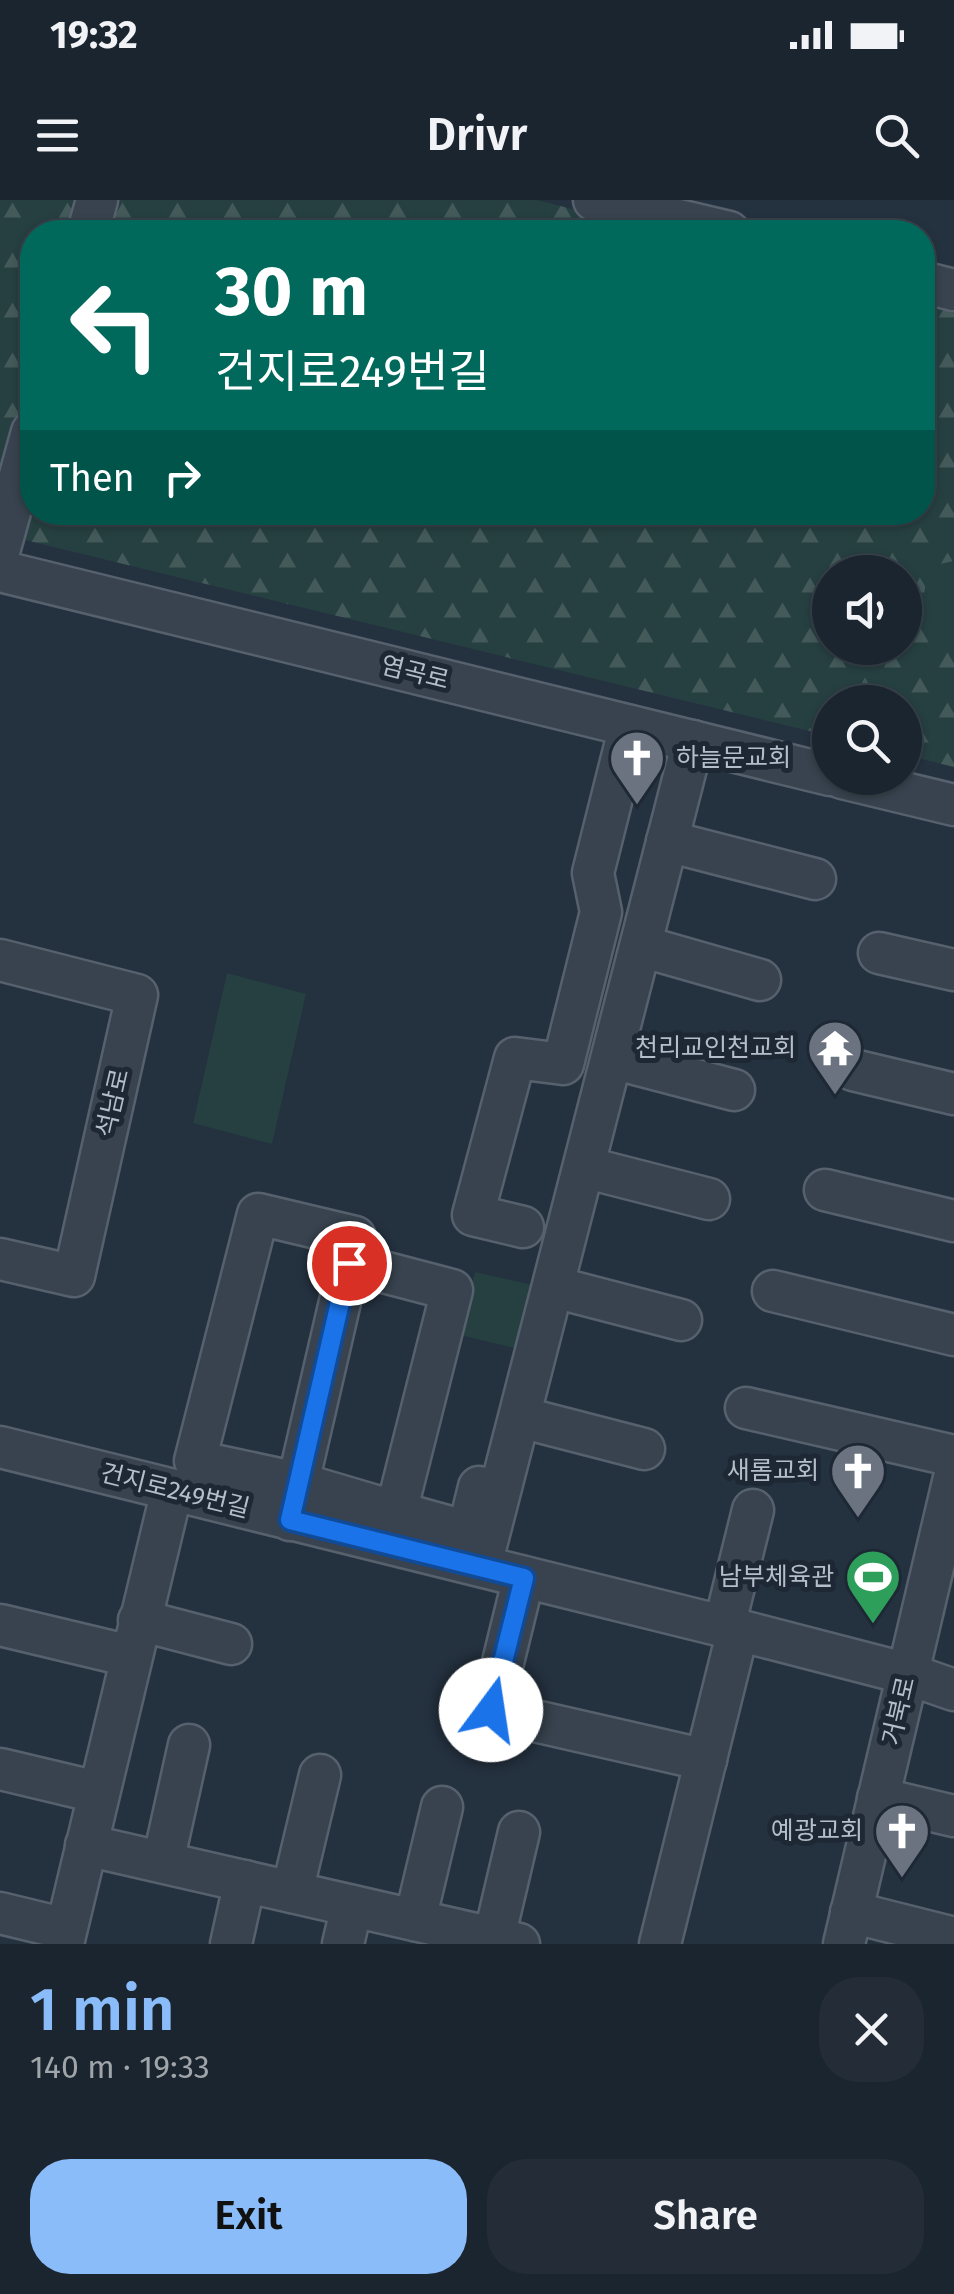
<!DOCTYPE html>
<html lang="en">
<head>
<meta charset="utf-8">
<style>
  body { margin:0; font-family:"Fira Sans","Noto Sans KR",sans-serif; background:#242d37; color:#f1f3f6; height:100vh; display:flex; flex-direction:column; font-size:38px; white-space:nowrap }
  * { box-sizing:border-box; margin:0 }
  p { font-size:32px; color:#a0a5aa }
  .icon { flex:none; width:55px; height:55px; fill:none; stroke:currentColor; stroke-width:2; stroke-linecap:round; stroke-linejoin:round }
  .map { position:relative; height:1744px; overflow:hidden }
  .side { display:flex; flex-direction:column; background:#1b252f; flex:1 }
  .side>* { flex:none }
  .hud { position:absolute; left:20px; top:20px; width:915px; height:305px; border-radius:40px; box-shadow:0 2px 8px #0004,0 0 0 2px #39424b; background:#00695c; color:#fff; overflow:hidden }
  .tools { position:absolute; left:812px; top:355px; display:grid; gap:20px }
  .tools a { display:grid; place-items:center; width:110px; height:110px; border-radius:50%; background:#1b252f; box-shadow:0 2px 8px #0004,0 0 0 2px #39424b; font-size:50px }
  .pin { position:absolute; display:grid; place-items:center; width:85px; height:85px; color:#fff; margin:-42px; border:5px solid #fff; border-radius:50%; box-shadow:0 2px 10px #0007 }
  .me { position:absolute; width:110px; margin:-55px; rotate:14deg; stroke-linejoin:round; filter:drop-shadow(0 0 8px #0008) }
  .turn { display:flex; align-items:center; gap:35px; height:210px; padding:0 30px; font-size:45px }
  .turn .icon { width:130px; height:130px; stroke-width:2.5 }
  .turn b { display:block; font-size:70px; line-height:85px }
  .then { display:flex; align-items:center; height:95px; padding:0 30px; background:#0003; gap:20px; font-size:38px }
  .round { display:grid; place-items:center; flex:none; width:105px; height:105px; border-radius:40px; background:#242d37 }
  .headline { display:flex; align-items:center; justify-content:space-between; height:170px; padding:0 30px }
  h1 { font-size:60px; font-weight:600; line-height:75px; color:#8abcf9 }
  .button { display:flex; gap:20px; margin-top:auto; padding:20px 30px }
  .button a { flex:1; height:115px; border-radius:40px; background:#8abcf9; color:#111; font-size:40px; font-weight:600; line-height:115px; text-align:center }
  .button a+a { background:#242d37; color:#f1f3f6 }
  .status { display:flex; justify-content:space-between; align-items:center; height:70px; padding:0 50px; background:#1b252f; direction:ltr }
  .status svg { height:28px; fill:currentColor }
  header { display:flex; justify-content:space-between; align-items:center; height:130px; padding:0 30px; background:#1b252f; font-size:45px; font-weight:600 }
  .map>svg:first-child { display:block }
  .forest { fill:url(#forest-firs); fill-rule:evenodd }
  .park { fill:#263f40 }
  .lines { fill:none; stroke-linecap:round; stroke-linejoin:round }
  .minor-casing { stroke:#56616d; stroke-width:45 }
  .minor { stroke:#38434f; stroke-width:40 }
  .route-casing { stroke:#114b97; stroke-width:25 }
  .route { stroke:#1a73e8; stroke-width:18 }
  .labels { text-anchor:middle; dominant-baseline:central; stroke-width:10; stroke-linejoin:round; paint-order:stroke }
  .street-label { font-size:25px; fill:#b4beca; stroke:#1d2834 }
  .poi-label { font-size:25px; fill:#b4beca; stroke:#1d2834; text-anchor:end }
</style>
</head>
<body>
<div class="status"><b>19:32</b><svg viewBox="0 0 49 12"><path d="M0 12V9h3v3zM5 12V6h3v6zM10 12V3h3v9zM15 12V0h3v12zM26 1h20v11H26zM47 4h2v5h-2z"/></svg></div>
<header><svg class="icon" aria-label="menu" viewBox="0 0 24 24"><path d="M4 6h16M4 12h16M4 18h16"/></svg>Drivr<svg class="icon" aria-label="search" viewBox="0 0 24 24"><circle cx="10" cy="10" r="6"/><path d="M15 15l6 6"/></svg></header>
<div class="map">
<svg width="954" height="1744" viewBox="0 0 954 1744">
  <defs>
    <pattern id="forest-firs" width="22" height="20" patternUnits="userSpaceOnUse" patternTransform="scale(2.5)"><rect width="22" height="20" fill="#263f40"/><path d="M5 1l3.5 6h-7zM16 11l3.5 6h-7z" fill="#43595a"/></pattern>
  </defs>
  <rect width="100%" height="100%" fill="#24313f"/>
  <!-- forest -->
  <path class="forest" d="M0 0H537L662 32H32V312H922L923 100 954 109V567L905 555V502H830V536L0 334ZM830 372H905V448H830Z"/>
  <!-- park -->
  <g class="park">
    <path d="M954 361V438L920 412 930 366Z"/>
    <path d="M227 773 306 794 272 944 193 923Z"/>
    <path d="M475 1072 533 1085 518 1149 460 1135Z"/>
  </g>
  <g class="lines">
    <!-- minor casing -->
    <g class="minor-casing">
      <g id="minor">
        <path d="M594 0 729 32"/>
        <path d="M88 32 97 0"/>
        <path d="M922 82 954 90"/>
        <path d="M0 348 32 232"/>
        <path d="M0 371 830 575"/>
        <path d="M842 578 954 605"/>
        <path d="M667 641 815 679"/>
        <path d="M641 746 760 780"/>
        <path d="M879 753 954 770"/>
        <path d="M0 760 137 795 74 1076 0 1059"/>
        <path d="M612 858 734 890"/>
        <path d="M853 870 954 894"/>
        <path d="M584 967 709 999"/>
        <path d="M825 990 954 1021"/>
        <path d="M523 1027 473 1015 515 858 563 864 601 712 593 673 630 526"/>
        <path d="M554 1087 681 1120"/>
        <path d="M773 1091 954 1135"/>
        <path d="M746 1208 954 1256"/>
        <path d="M520 1217 644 1249"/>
        <path d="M0 1247 738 1430 908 1474 954 1490"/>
        <path d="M396 1312 468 1332 479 1287"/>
        <path d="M290 1320 298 1283 355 1037 258 1014 195 1261 298 1283 396 1312 452 1090 349 1063"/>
        <path d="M481 1365 693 541"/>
        <path d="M524 1377 491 1511 706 1560"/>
        <path d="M139 1420 231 1444"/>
        <path d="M0 1425 130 1456"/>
        <path d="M724 1427 753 1310"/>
        <path d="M0 1569 97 1592"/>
        <path d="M878 1598 954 1616"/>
        <path d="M86 1645 519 1744"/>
        <path d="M163 1662 189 1545"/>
        <path d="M292 1692 320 1575"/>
        <path d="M851 1712 954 1738"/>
        <path d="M0 1713 66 1729"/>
        <path d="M415 1720 442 1607"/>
        <path d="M494 1738 519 1632"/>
        <path d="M63 1744 172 1290"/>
        <path d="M231 1744 245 1681"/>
        <path d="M343 1744 352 1706"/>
        <path d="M660 1744 738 1430"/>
        <path d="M844 1744 954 1278"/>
      </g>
    </g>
    <!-- minor -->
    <use href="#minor" class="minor"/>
  </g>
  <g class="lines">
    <!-- route casing -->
    <g class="route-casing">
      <path id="route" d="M349 1063 290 1320 524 1378 491 1510"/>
    </g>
    <!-- route -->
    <use href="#route" class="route"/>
  </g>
  <!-- icons -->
  <defs>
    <g id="church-pin" transform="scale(2.875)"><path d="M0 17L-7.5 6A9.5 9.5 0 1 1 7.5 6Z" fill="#6b7280" stroke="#1d2834"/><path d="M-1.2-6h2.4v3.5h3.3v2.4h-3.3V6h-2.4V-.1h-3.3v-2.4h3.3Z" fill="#fff"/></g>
    <g id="temple-pin" transform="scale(2.875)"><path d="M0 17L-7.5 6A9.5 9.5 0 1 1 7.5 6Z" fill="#6b7280" stroke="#1d2834"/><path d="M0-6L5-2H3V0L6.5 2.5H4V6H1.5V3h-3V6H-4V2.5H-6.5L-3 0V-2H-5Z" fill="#fff"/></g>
    <g id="stadium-pin" transform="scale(2.875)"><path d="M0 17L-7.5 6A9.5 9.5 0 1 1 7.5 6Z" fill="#2e9e5b" stroke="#1d2834"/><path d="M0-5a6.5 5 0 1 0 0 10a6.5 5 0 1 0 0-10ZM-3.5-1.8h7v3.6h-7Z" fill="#fff"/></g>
  </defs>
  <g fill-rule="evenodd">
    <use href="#church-pin" x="637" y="558"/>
    <use href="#temple-pin" x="835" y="848"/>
    <use href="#church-pin" x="858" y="1271"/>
    <use href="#stadium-pin" x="873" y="1377"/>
    <use href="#church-pin" x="902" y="1631"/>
  </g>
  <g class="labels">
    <!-- street labels -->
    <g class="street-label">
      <text transform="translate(415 473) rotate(14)">염곡로</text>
      <text transform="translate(113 903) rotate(-77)">석남로</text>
      <text transform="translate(175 1291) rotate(14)">건지로249번길</text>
      <text transform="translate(899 1511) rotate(-77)">거북로</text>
    </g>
    <!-- poi labels -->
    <g class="poi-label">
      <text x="676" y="558" text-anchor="start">하늘문교회</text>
      <text x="796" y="848">천리교인천교회</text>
      <text x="819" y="1271">새롬교회</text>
      <text x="834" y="1377">남부체육관</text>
      <text x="863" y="1631">예광교회</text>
    </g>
  </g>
</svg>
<div class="tools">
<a><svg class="icon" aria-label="sound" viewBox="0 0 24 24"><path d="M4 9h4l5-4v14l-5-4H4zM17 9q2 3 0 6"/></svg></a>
<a><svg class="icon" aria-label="search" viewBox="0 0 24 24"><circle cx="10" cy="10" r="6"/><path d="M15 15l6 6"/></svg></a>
</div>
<div class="pin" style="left:349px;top:1063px;background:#d93025"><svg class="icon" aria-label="arrive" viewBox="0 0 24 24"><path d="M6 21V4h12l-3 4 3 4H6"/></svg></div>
<svg class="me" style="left:491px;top:1510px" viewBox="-20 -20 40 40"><circle r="19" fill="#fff"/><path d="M0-13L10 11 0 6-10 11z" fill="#1a73e8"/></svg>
<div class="hud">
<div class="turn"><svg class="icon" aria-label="left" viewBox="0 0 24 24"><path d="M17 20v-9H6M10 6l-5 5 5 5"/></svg><div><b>30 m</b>건지로249번길</div></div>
<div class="then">Then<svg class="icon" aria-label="right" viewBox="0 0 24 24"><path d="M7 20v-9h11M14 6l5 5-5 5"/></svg></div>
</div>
</div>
<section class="side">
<div class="headline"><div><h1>1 min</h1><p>140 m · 19:33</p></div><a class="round"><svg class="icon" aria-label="close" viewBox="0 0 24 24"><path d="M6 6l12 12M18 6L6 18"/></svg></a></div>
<div class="button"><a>Exit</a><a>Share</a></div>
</section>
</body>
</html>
